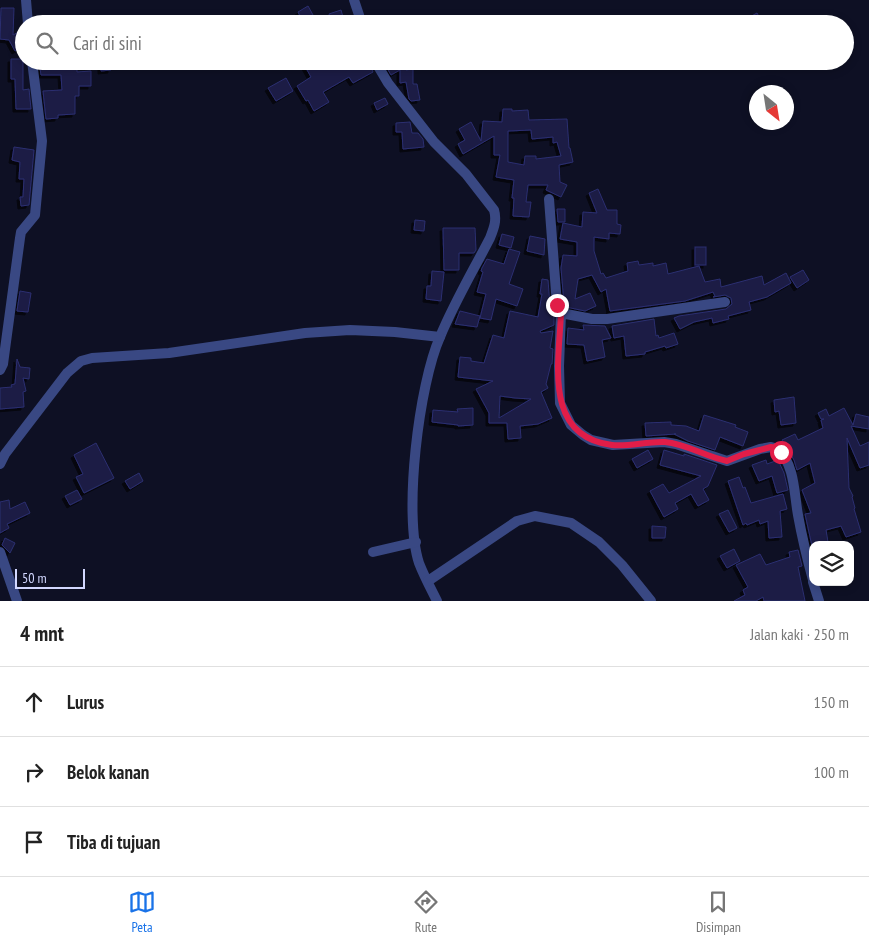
<!DOCTYPE html>
<html lang="id">
<head>
<meta charset="utf-8">
<style>
	:root { --surface:#fff; --page:#f6f6f6; --text:#222; --muted:#767676; --line:#e0e0e0; --accent:#1a73e8 }
	body { margin:0; font-family:"PT Sans Narrow",sans-serif; background:var(--page); color:var(--text) }
	.controls { position:absolute; right:15px; bottom:15px; display:grid; overflow:hidden; border-radius:10px; box-shadow:0 2px 8px #0003 }
	.controls button { width:45px; height:45px; display:grid; place-items:center; padding:0; border:0; border-bottom:1px solid var(--line); background:var(--surface); color:var(--text); font:25px sans-serif }
	.compass { position:absolute; left:749px; top:85px; width:45px; height:45px; border-radius:50%; background:var(--surface); box-shadow:0 2px 8px #0003; rotate:150deg }
	.scale { position:absolute; left:15px; bottom:12px; width:70px; box-sizing:border-box; padding-left:5px; border:2px solid #d2d7ff; border-top:0; font-size:14px; line-height:18px; white-space:nowrap; color:#d2d7ff; -webkit-text-stroke:4px #0e1024; paint-order:stroke }
	.stop { position:absolute; width:15px; height:15px; margin:-11px; border:4px solid #e11d48; border-radius:50%; background:#fff }
	.stop.end { background:#e11d48; border-color:#fff; box-shadow:0 1px 5px #0008 }
	.list { margin:0; padding:0; list-style:none }
	h2 { display:flex; justify-content:space-between; align-items:center; height:65px; margin:0; padding:0 20px; font-size:21px }
	h2 small { font-size:16px; font-weight:400; color:var(--muted) }
	.list li { display:grid; grid-template-columns:32px 1fr auto; gap:15px; align-items:center; box-sizing:border-box; height:70px; padding:0 20px; border-top:1px solid var(--line) }
	.list b { display:block; font-size:19px; white-space:nowrap }
	.list em { font-size:16px; font-style:normal; color:var(--muted) }
	.icon { flex:none; width:28px; height:28px; fill:none; stroke:currentColor; stroke-width:2; stroke-linecap:round; stroke-linejoin:round }
	.map { position:relative; flex:none; width:869px; height:601px; overflow:hidden }
	.search { position:absolute; background:var(--surface); box-shadow:0 2px 8px #0003; left:15px; right:15px; top:15px; height:55px; display:flex; align-items:center; gap:12px; box-sizing:border-box; padding:0 18px; border-radius:28px; color:var(--muted); font-size:19px }
	.sheet { height:275px; background:var(--surface) }
	nav { display:flex; justify-content:space-around; align-items:center; box-sizing:border-box; height:70px; border-top:1px solid var(--line); background:var(--surface); font-size:14px; color:var(--muted) }
	nav a { display:grid; justify-items:center; gap:2px }
	nav .on { color:var(--accent) }
	.map>svg:first-child { display:block }
	.building { fill:#1a1c45; stroke:#2c2f71; fill-rule:evenodd; filter:url(#shadow) }
	.lines { fill:none; stroke-linecap:round; stroke-linejoin:round }
	.minor { stroke:#394883; stroke-width:10 }
	.route { stroke:#e11d48; stroke-width:6 }
</style>
</head>
<body>
<div class="map">
<svg width="869" height="601" viewBox="0 0 869 601">
	<defs>
		<filter id="shadow"><feDropShadow dx="-3" dy="3" stdDeviation="0" flood-color="#0009"/></filter>
	</defs>
	<rect width="100%" height="100%" fill="#0e1024"/>
	<g class="building">
		<path d="M308 6 318 24H304L298 12Z"/>
		<path d="M1 8H14L13 35 24 29V46L15 51 9 40 0 39Z"/>
		<path d="M341 10 345 24H331L329 14Z"/>
		<path d="M757 13 763 24H751L748 18Z"/>
		<path d="M11 59H23V90L29 89 31 109H16L15 79H11Z"/>
		<path d="M39 61H77V72L91 71V86H79V96H75V114L58 115V118L46 119 43 91 62 90 61 75H41Z"/>
		<path d="M101 61H111V70L101 71Z"/>
		<path d="M302 61H339L340 63 346 61H368L373 72 353 83 349 77 323 92 329 102 314 111 308 100 306 101 297 86 311 77Z"/>
		<path d="M383 61H402L406 70 413 69V84H417L420 100 411 101 409 99 406 82 400 83V70L391 75Z"/>
		<path d="M286 78 293 91 276 101 268 88Z"/>
		<path d="M385 98 388 104 377 110 374 103Z"/>
		<path d="M503 109H512V111L528 110 529 120 567 119 569 148H570L573 162 559 165 560 182 567 185 561 197 546 190 548 185H528L526 202H531L529 217 513 216 514 198H512L514 180 496 177 500 155H494V136L463 154 458 144 465 140 459 129 471 122 481 141 483 121 502 122ZM531 130 532 139 553 137V143L557 142 561 156 536 159V156H525L524 165 508 162V131Z"/>
		<path d="M410 122 412 133H418L423 139 424 147 403 149 402 132H396V123Z"/>
		<path d="M14 147 34 150 29 205 21 206 20 197H23L24 179H19L20 162 12 160Z"/>
		<path d="M598 189 607 210H617V224L621 225 620 234 609 233V239L594 237V251L601 274 603 273 606 278 628 271 627 263 638 261 639 265 653 263V266L666 263 668 274 699 266 705 282 720 279 721 287 762 276 764 285 786 273 791 283 767 297 749 302 751 310 728 316 729 319 713 323 712 318 694 322 680 329 674 318 679 316 726 309 732 304 731 298 725 295 713 297 715 296 713 292 685 301 610 311 606 289 601 292 592 275 578 279 575 299 590 293 596 306 585 311 566 307 564 303 561 268 563 255 577 256V242L560 239 563 223 582 227 583 212 597 213 589 193Z"/>
		<path d="M557 209H565V222H558Z"/>
		<path d="M415 220 425 221 424 231 414 230Z"/>
		<path d="M443 228H475L476 250 474 253H459V270H444Z"/>
		<path d="M502 234 514 237 511 248 499 245Z"/>
		<path d="M530 236 545 239 544 255 527 251Z"/>
		<rect x="695" y="247" width="11" height="18"/>
		<path d="M509 249 520 252 509 284 523 289 517 306 496 299 491 320 480 318 486 294 477 292 483 272 481 271 482 268 487 259 504 264Z"/>
		<path d="M803 270 809 280 797 288 790 277Z"/>
		<path d="M432 271 444 272 441 301 426 299 427 286H431Z"/>
		<path d="M542 279 548 280 550 306 554 314V325L540 331 541 333 553 331 550 348 553 349 552 364H551L546 384 548 388 541 392 552 418 538 424 520 426 521 438 508 439 507 423H489V413L476 389 493 381 458 377 460 357 471 358V361L484 363 493 335 504 338 510 311 538 317 542 294H540ZM500 396 515 398 531 399 499 418Z"/>
		<path d="M20 291 31 293 28 312 17 311Z"/>
		<path d="M460 311 480 316 477 327 455 324Z"/>
		<path d="M654 319 656 336 658 335 659 338 674 333 678 344 666 348 665 346 645 352V354L626 356 624 336 614 338 612 326Z"/>
		<path d="M583 325 605 326 611 338 602 340 605 357 587 361 584 345 567 344 568 328 584 330Z"/>
		<path d="M17 359 20 367 30 368 29 379 23 378 26 391 23 392 24 407 0 409V388L12 387 11 385 15 384Z"/>
		<path d="M794 397 796 423 781 425 779 411 775 412 774 400Z"/>
		<path d="M473 408V425L458 426V425L432 422 433 410 458 412 457 409Z"/>
		<path d="M844 408 853 425 856 414 869 417V429L851 426 860 446 869 442V465L860 468 847 438 849 488 853 496 852 497 855 508 854 509 861 532 846 537 841 526 826 530 828 542 812 546 805 514 811 513 802 490 815 483 810 463 797 470 794 460 782 440 795 434 798 440 823 428 821 420 824 419H821L818 413 826 409 829 416Z"/>
		<path d="M704 415 736 425 735 427 748 432 743 446 720 437 715 450 688 441 674 434H676L646 436 645 423 671 422V425L686 426 699 431Z"/>
		<path d="M96 443 114 478 84 493 76 477 83 474 74 455Z"/>
		<path d="M648 450 653 459 637 468 632 459Z"/>
		<path d="M664 450 684 456V454L717 465 708 486 703 489 709 500 698 506 691 494 675 503 678 509 664 517 650 491 663 484 669 493 701 476 660 465Z"/>
		<path d="M766 460 767 464 778 460 784 473 788 490 777 493 772 476 759 481 752 465Z"/>
		<path d="M139 473 143 481 130 489 125 481Z"/>
		<path d="M739 477 743 488 745 487 751 503 783 494 787 509 780 511 782 537 769 538 768 521 760 524 759 520 747 525 746 523 743 525 728 481Z"/>
		<path d="M77 490 82 499 70 505 65 496Z"/>
		<path d="M9 500 10 509 25 502 30 513 7 524 9 528 0 533V502Z"/>
		<path d="M728 510 737 528 729 532 719 514Z"/>
		<path d="M652 526 666 527 665 538H652Z"/>
		<path d="M5 538 15 543 10 553 2 545Z"/>
		<path d="M734 549 740 561 727 568 720 556Z"/>
		<path d="M798 550 802 566 798 567 805 601H764L763 597 756 601H734L745 595 743 590 748 587 736 565 760 554 766 565 790 557 789 552Z"/>
	</g>
	<g class="lines">
		<g class="minor">
			<path d="M26 0 28 24"/>
			<path d="M354 0 362 24"/>
			<path d="M375 61 388 83 434 142 466 174 494 210C497 220 494 228 490 238 473 271 454 303 440 337 419 384 403 514 419 563 424 576 431 589 437 601"/>
			<path d="M549 199 557 305 561 313"/>
			<path d="M725 302 607 319H592L561 313 559 366 560 403 571 425 583 435 591 440 613 445 664 442 676 444 727 461 760 449 771 447 778 449C795 465 794 494 798 515 802 537 807 558 813 580"/>
			<path d="M0 370 3 364 20 238 21 232 35 215 42 141 32 61"/>
			<path d="M0 464 5 454 67 373 81 361 92 358 169 353 305 333 350 330 395 332 440 337"/>
			<path d="M0 552 17 601"/>
			<path d="M373 552 416 542"/>
			<path d="M428 581 517 521 535 516 571 523 599 542 622 565 651 601"/>
			<path d="M813 582 819 601"/>
		</g>
	</g>
	<g class="lines">
		<path class="route" d="M557 305 561 313C559 363 543 436 612 445 629 447 647 441 665 442 687 444 706 457 727 461L744 454 771 447 775 448 781 452"/>
	</g>
</svg>
<div class="controls">
<button><svg class="icon" aria-label="layers" viewBox="0 0 24 24"><path d="M12 4l9 5-9 5-9-5zM3 14l9 5 9-5"/></svg></button>
</div>
<svg class="compass" viewBox="-18 -18 36 36"><path d="M0-13l5 13h-10z" fill="#e53935"/><path d="M0 13l5-13h-10z" fill="#767676"/></svg>
<div class="scale">50 m</div>
<div class="stop" style="left:781px;top:452px"></div>
<div class="stop end" style="left:557px;top:305px"></div>
<div class="search"><svg class="icon" aria-label="search" viewBox="0 0 24 24"><circle cx="10" cy="10" r="6"/><path d="M15 15l6 6"/></svg>Cari di sini</div>
</div>
<section class="sheet">
<h2>4 mnt<small>Jalan kaki · 250 m</small></h2>
<ul class="list">
<li><svg class="icon" aria-label="ahead" viewBox="0 0 24 24"><path d="M12 20V5M6 11l6-6 6 6"/></svg><div><b>Lurus</b></div><em>150 m</em></li>
<li><svg class="icon" aria-label="right" viewBox="0 0 24 24"><path d="M7 20v-9h11M14 6l5 5-5 5"/></svg><div><b>Belok kanan</b></div><em>100 m</em></li>
<li><svg class="icon" aria-label="arrive" viewBox="0 0 24 24"><path d="M6 21V4h12l-3 4 3 4H6"/></svg><div><b>Tiba di tujuan</b></div></li>
</ul>
</section>
<nav>
<a class="on"><svg class="icon" aria-label="map" viewBox="0 0 24 24"><path d="M3 6l6-2 6 2 6-2v14l-6 2-6-2-6 2zM9 4v14M15 6v14"/></svg>Peta</a>
<a><svg class="icon" aria-label="directions" viewBox="0 0 24 24"><path d="M12 3l9 9-9 9-9-9zM9 14v-3h6M13 9l2 2-2 2"/></svg>Rute</a>
<a><svg class="icon" aria-label="saved" viewBox="0 0 24 24"><path d="M7 4h10v16l-5-4-5 4z"/></svg>Disimpan</a>
</nav>
</body>
</html>
